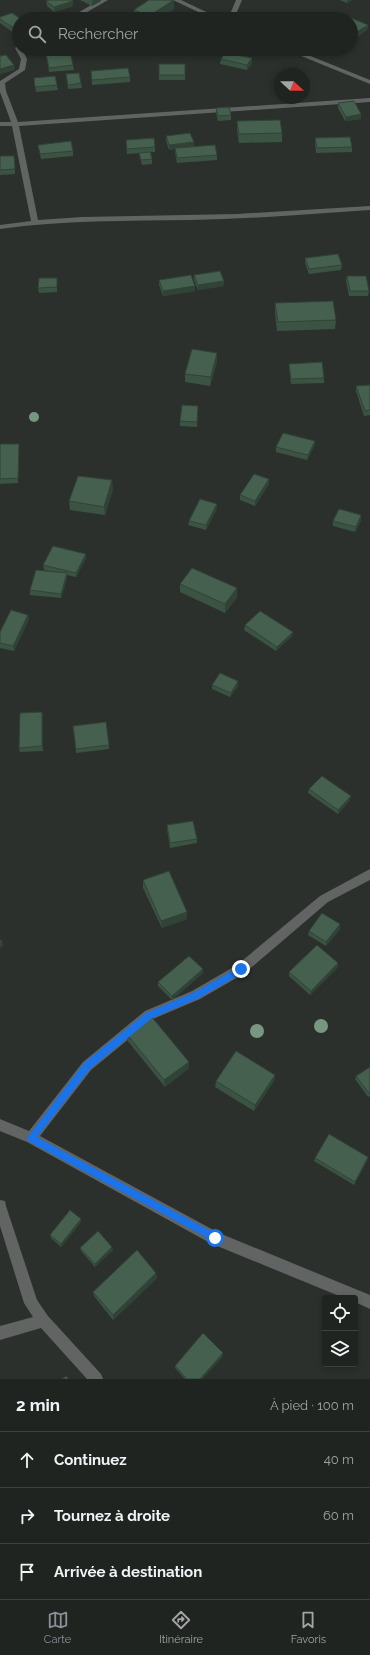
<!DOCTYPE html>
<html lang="fr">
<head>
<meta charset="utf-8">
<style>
	:root { --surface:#202421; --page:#2d302e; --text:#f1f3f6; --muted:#a2a4a5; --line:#3d413f; --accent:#8c9099 }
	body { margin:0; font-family:Raleway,sans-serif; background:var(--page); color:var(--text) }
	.controls { position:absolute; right:12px; bottom:12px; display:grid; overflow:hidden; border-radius:4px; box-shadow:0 2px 6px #0003 }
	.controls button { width:36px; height:36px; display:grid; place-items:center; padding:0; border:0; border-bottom:1px solid var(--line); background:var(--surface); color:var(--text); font:20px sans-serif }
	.compass { position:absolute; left:274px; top:68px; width:36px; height:36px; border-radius:50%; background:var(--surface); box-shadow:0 2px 6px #0003; rotate:112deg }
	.stop { position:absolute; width:12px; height:12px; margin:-9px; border:3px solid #1a73e8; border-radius:50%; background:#fff }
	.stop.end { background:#1a73e8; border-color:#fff; box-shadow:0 1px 4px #0008 }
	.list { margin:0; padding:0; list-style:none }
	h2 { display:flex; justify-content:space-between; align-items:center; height:52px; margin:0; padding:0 16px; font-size:17px }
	h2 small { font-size:13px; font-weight:400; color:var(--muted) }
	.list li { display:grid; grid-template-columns:26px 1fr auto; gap:12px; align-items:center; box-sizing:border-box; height:56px; padding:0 16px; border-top:1px solid var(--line) }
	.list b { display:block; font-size:15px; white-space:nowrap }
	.list em { font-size:13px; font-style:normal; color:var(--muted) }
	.icon { flex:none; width:22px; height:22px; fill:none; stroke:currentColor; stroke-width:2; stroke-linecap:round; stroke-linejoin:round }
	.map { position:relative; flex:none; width:370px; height:1379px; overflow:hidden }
	.search { position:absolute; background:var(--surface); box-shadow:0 2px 6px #0003; left:12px; right:12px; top:12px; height:44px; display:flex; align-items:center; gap:10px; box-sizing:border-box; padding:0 14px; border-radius:22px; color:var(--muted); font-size:15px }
	.sheet { height:220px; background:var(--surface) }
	nav { display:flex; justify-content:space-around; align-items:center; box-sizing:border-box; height:56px; border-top:1px solid var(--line); background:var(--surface); font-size:11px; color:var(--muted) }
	nav a { display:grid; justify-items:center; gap:2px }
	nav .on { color:var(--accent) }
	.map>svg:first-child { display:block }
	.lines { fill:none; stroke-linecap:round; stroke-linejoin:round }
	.minor { fill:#616462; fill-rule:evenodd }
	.tree { fill:#789781 }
	.wall { fill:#3b5343 }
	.shaded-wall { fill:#304337 }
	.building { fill:#45604e; stroke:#304337 }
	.route { fill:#1a73e8 }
</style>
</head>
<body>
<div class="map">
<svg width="370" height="1379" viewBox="0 0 370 1379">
	<rect width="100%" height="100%" fill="#2b302c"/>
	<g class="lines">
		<g class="minor">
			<path d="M100 0H108L75 19H67Z"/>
			<path d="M173 0H181L221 19H213Z"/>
			<path d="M236 0H242L234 19H228Z"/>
			<path d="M19 45V49H22L27 59 25 70 5 83 6 91 18 122 370 98V102L19 126 38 220 82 217 237 214 370 206V210C310 214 251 219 191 220 127 221 63 220 0 229V225L31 221 12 126H0V122H11L0 92V81L19 69 21 59 15 48Z"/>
			<path d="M284 49H293L370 80V84Z"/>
			<path d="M370 869V880L328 902 245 973 200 999 153 1019 91 1070 40 1136 219 1233 370 1295V1309L355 1302V1298H344L210 1243 27 1142 0 1131V1119L29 1131 83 1062 145 1011 192 991 237 965 320 896Z"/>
			<path d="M0 1200 5 1201 6 1206 37 1300 48 1316 101 1374 103 1379H87L41 1328 0 1340V1326L33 1317 24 1303 0 1226Z"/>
		</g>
	</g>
	<g class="tree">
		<circle cx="34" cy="417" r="5"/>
		<circle cx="321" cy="1026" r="7"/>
		<circle cx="257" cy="1031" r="7"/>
	</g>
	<g class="wall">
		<path d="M80 0H101V1L92 6Z"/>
		<path d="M340 0H352L347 3Z"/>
		<path d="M46 1H73V6L54 12 47 6Z"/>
		<path d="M174 9 158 19H134V10Z"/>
		<path d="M0 17 19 19V33L15 34 0 23Z"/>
		<path d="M351 19 368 25 367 30 357 37 351 34Z"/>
		<path d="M29 49H49V53L33 56Z"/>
		<path d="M137 49H155V53L139 55Z"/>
		<path d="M46 54 73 65 74 70 49 72Z"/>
		<path d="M221 59 252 63 247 70 220 64Z"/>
		<rect x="159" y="64" width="26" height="16"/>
		<path d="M91 71 130 77V82L92 85Z"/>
		<path d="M66 74 81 83 82 88 68 89Z"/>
		<path d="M34 78 57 85 58 90 36 92Z"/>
		<path d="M338 103 361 114V119L345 121 338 108Z"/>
		<path d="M216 108 231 115V120L218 121 216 113Z"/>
		<path d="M237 121 282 133V142L239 143 237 130Z"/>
		<path d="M166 136 194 146 185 148 217 155V160L177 163 175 153V149L169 150 166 141Z"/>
		<path d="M315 138 352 147V152L316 153 315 143Z"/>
		<path d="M126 140 155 147V152H151L152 159V164L142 165 140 158V153L127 154Z"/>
		<path d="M38 145 73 151V156L41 159Z"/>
		<path d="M0 156 15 161V174L0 175Z"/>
		<path d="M305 258 342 265 341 270 309 274 305 263Z"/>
		<path d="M194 275 224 281V286L198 290 194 280Z"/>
		<path d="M347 276 369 291 368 296H349L346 281Z"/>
		<path d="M57 278V292L39 293 38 288Z"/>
		<path d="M159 280 195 291 163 296 159 285Z"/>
		<path d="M275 303 336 320 335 329 277 331 275 312Z"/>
		<path d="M217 353V362L210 386 185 382V374Z"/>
		<path d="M289 364 324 378V383L291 384 289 369Z"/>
		<path d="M370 385V415L364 416 356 391V386Z"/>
		<path d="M198 406 197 427 180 426V421Z"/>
		<path d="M315 441 314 446 307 460 276 452V447Z"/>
		<path d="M0 444H19V449L18 483 0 484Z"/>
		<path d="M269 484 255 506 240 500V495Z"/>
		<path d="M113 489 105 515 70 510 69 501Z"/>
		<path d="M217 508 206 530 188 525 189 521Z"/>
		<path d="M361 515V520L355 532 333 526V521Z"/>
		<path d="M86 554V558L76 577 67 575V578L61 598 30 595V590L53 572 44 570 43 565Z"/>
		<path d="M180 584 237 597 225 613 180 592Z"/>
		<path d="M29 619 14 651 0 648V632Z"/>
		<path d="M245 625 292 636 276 651 244 630Z"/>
		<path d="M238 681V686L230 697 212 689V685Z"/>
		<path d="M43 716V751L20 752 19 748Z"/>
		<path d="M73 726 109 745V749L76 753Z"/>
		<path d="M309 789 350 800 338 814 308 793Z"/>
		<path d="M167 825 197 839V843L170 848 167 829Z"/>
		<path d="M143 880 187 919 162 928 143 888Z"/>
		<path d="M340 924V929L326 946 308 935 309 931Z"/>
		<path d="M338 967 310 995 289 976V972Z"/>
		<path d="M203 969V973L172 1000 158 986V982Z"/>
		<path d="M126 1033 189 1068 165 1087 127 1040Z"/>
		<path d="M370 1067V1096L368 1097 355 1079 356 1076Z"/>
		<path d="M275 1075 274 1081 254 1111 215 1087 216 1081Z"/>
		<path d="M368 1157 367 1161 354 1185 314 1161 315 1158Z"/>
		<path d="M81 1222 61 1247 51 1238 50 1235Z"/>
		<path d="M80 1248 113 1250 95 1267 81 1251Z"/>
		<path d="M156 1273 157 1278 113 1320 94 1296 93 1292Z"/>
		<path d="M223 1356 202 1379H185L175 1368V1366Z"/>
	</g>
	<g class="shaded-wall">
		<path d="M94 0H101V1L92 6V1Z"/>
		<path d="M174 0V9L158 19H149V16Z"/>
		<path d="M347 0H352L347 3Z"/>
		<path d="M73 1V6L54 12V7Z"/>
		<path d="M368 25 367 30 357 37V32Z"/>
		<path d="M19 28V33L15 34V29Z"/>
		<path d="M46 49H49V53L33 56V52Z"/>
		<path d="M146 49H155V53L139 55V50Z"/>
		<path d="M252 58V63L247 70V65Z"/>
		<path d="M14 65 15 70 0 74V69Z"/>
		<path d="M361 114V119L345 121 346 117Z"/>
		<path d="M194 142V146L169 150V145Z"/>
		<path d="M224 281V286L198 290V285Z"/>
		<path d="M195 286V291L163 296V291Z"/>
		<path d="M217 353V362L210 386 211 377Z"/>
		<path d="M315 441 314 446 307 460 308 455Z"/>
		<path d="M269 479V484L255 506V501Z"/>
		<path d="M112 480 113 489 105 515 104 507Z"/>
		<path d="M217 504V508L206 530V525Z"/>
		<path d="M361 515V520L355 532 356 527Z"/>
		<path d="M86 554V558L76 577V573Z"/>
		<path d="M67 573V578L61 598V594Z"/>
		<path d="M237 588V597L225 613V604Z"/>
		<path d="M28 615 29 619 14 651 13 646Z"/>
		<path d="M293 632 292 636 276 651 277 647Z"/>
		<path d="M238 681V686L230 697 231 693Z"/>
		<path d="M42 712 43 716V751L42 746Z"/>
		<path d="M351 796 350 800 338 814V810Z"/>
		<path d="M187 912V919L162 928 161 921Z"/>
		<path d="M340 924V929L326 946V942Z"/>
		<path d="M2 941 3 945 0 949V944Z"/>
		<path d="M338 963V967L310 995 311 991Z"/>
		<path d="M203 969V973L172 1000V996Z"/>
		<path d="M189 1062V1068L165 1087 164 1080Z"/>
		<path d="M275 1075 274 1081 254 1111 255 1105Z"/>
		<path d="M368 1157 367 1161 354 1185 355 1182Z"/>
		<path d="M81 1219V1222L61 1247V1244Z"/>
		<path d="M112 1247 113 1250 95 1267V1264Z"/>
		<path d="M156 1273 157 1278 113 1320V1315Z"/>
		<path d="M223 1353V1356L202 1379H200Z"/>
	</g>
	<g class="building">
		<path d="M50 0H72L73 1 54 7 46 1Z"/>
		<path d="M149 0H174L149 16 134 10Z"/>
		<path d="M12 13 21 19H19V28L15 29 0 19V17Z"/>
		<path d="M342 14 368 25 357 32 351 29V19H333Z"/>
		<path d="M197 16 205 19H193Z"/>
		<path d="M31 49H46L33 52Z"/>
		<path d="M70 52 73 65 49 68 46 54Z"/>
		<path d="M225 53 252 58 247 65 221 59Z"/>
		<path d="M6 55 14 65 0 69V56Z"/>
		<rect x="159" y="64" width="26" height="11"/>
		<path d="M128 68 130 77 92 80 91 71Z"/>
		<path d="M79 73 81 83 68 85 66 74Z"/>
		<path d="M55 76 57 85 35 87 34 78Z"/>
		<path d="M354 101 361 114 346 117 338 103Z"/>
		<path d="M229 107 231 115 218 116 216 108Z"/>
		<path d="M280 120 282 133 239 134 237 121Z"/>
		<path d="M190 133 194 142 169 145 166 136Z"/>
		<path d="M350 137 352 147 317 148 315 138Z"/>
		<path d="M154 138 155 147 127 149 126 140Z"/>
		<path d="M71 141 73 151 40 154 38 145Z"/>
		<path d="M215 145 217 155 177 158 175 148Z"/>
		<path d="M150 152 152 159 141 160 139 153Z"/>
		<path d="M0 156H14L15 169 0 170Z"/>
		<path d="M338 254 342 265 309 269 305 258Z"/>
		<path d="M220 271 224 281 198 285 194 275Z"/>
		<path d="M191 275 195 286 163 291 159 280Z"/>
		<path d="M347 276H366L369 291H350Z"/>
		<path d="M39 278H57V287L38 288Z"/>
		<path d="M333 301 336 320 278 322 275 303Z"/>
		<path d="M192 349 217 353 211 377 185 374Z"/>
		<path d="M322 362 324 378 291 379 289 364Z"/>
		<path d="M370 385V410L365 411 356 386Z"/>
		<path d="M182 405 198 406 197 422 180 421Z"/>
		<path d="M283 433 315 441 308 455 276 447Z"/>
		<path d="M0 444H19L18 478 0 479Z"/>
		<path d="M254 474 269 479 255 501 240 495Z"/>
		<path d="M78 476 112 480 104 507 69 501Z"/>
		<path d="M200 499 217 504 206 525 189 521Z"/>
		<path d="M339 509 361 515 356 527 333 521Z"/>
		<path d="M53 546 86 554 76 573 43 565Z"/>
		<path d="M192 568 237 588 225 604 180 584Z"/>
		<path d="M36 570 67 573 61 594 30 590Z"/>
		<path d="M11 610 28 615 13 646 0 643V632Z"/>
		<path d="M260 611 293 632 277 647 245 625Z"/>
		<path d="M220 673 238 681 231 693 212 685Z"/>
		<path d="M42 712V746L19 748 20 713Z"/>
		<path d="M106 722 109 745 76 749 73 726Z"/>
		<path d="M322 776 351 796 338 810 309 789Z"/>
		<path d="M193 821 197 839 170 843 167 825Z"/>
		<path d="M169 871 187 912 161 921 143 880Z"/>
		<path d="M322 913 340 924 326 942 309 931Z"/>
		<path d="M0 940 2 941 0 944Z"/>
		<path d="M317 945 338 963 311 991 289 972Z"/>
		<path d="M189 956 203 969 172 996 158 982Z"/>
		<path d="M151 1016 189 1062 164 1080 126 1033Z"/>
		<path d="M236 1051 275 1075 255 1105 216 1081Z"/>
		<path d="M370 1067V1093H369L356 1076Z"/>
		<path d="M329 1134 368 1157 355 1182 315 1158Z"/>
		<path d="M70 1210 81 1219 61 1244 50 1235Z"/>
		<path d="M98 1231 112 1247 95 1264 80 1248Z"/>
		<path d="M137 1250 156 1273 113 1315 93 1292Z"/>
		<path d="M203 1333 223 1353 200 1379H187L175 1366Z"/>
		<path d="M66 1376 69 1379H62Z"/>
	</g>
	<path class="route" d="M241 966 245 969 244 972 199 998 152 1018 90 1069 37 1137 218 1235 219 1238 218 1241 215 1242 28 1141 27 1138 84 1063 146 1013 193 993Z"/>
</svg>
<div class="controls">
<button><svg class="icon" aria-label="locate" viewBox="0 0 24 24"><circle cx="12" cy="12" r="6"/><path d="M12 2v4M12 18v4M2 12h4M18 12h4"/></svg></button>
<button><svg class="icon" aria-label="layers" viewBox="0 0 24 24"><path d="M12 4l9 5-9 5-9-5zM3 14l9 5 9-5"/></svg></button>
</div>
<svg class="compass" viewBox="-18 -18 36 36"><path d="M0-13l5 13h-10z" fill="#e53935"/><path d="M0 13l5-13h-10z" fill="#a2a4a5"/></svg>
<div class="stop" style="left:215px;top:1238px"></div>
<div class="stop end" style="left:241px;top:969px"></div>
<div class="search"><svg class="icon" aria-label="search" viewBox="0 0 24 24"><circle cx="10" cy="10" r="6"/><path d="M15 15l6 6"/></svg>Rechercher</div>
</div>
<section class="sheet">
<h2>2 min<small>À pied · 100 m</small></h2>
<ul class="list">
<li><svg class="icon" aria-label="ahead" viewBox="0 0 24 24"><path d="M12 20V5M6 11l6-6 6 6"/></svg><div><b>Continuez</b></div><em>40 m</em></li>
<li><svg class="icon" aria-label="right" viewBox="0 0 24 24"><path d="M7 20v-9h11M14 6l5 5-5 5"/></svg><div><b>Tournez à droite</b></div><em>60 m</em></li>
<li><svg class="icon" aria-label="arrive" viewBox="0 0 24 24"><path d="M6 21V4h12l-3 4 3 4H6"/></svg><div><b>Arrivée à destination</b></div></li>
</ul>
</section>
<nav>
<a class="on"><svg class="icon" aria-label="map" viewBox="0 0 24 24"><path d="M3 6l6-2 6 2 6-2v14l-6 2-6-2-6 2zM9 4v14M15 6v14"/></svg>Carte</a>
<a><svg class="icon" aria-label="directions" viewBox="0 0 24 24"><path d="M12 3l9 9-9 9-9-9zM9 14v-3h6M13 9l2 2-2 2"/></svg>Itinéraire</a>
<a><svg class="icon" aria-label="saved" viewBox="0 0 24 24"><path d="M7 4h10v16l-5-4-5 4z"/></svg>Favoris</a>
</nav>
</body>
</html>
